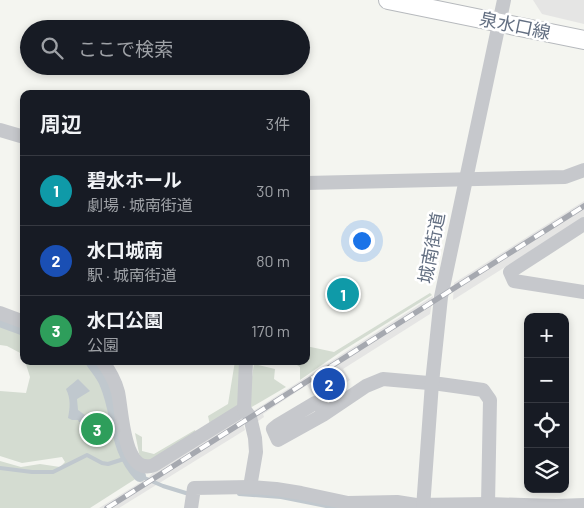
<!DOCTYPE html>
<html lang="ja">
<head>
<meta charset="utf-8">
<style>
	:root { --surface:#171b24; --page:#242831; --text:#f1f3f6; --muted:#9ea1a6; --line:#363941; --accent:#ea580c }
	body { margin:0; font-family:Barlow,"Noto Sans JP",sans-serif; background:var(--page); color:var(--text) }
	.controls { position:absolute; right:15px; bottom:15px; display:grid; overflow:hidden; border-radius:10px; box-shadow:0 2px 8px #0003 }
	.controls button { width:45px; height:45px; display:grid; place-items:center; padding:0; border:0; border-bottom:1px solid var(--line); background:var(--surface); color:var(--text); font:25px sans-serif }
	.you { position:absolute; left:361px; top:240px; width:18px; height:18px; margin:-12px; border:4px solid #fff; border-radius:50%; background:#1a73e8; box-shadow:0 0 0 8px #1a73e833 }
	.badge { display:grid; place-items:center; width:32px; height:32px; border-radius:50%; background:var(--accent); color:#fff; font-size:16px; font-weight:700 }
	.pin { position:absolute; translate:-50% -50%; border:2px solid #fff; box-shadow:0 1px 5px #0006 }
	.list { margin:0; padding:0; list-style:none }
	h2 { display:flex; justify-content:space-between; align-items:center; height:65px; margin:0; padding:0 20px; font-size:21px }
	h2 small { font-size:16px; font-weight:400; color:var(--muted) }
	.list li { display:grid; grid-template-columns:32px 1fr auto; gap:15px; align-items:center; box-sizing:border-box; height:70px; padding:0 20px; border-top:1px solid var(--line) }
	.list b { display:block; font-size:19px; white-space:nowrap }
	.list p { margin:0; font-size:16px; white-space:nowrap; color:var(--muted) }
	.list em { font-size:16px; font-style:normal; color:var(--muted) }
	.icon { flex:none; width:28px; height:28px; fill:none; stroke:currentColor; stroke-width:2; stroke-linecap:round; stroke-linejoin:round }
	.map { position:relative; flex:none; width:584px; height:508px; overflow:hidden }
	.search { position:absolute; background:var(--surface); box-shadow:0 2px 8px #0003; left:20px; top:20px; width:290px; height:55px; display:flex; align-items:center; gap:12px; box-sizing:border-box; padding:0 18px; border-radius:28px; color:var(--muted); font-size:19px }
	.panel { position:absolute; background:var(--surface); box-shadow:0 2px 8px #0003; left:20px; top:90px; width:290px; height:275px; border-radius:10px }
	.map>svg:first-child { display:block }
	.built { fill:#e5e5e4 }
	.green { fill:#d4dcd1 }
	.water { fill:#c0c8ce }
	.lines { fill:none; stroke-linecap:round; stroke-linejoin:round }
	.stream { stroke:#c0c8ce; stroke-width:4 }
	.canal { stroke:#c0c8ce; stroke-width:12 }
	.major-casing { stroke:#b6b9bd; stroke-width:20 }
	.minor { stroke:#c6c8cc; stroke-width:14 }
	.major { stroke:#fff; stroke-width:18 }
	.rail-casing { stroke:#a6a9b0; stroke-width:5.5 }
	.rail { stroke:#fff; stroke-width:4; stroke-dasharray:11; stroke-linecap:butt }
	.labels { text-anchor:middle; stroke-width:5; stroke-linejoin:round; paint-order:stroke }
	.street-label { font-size:18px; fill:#636f82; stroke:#fff }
</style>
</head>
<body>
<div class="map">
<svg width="584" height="508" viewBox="0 0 584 508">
	<rect width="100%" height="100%" fill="#f4f5f0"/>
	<g class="built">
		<path d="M533 0H584V24L542 14Z"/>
		<path d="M584 201V217L453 300 454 283Z"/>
		<path d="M433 296 430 314 343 369 350 380 317 401 307 385 263 414 264 417 254 424 250 413Z"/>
		<path d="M241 418 245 430 119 508H99L149 477 155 470Z"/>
	</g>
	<g class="green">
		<path d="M430 293 432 295 342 351 300 380V367L291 361H306V346L334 352Z"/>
		<path d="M0 319 24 327V355L7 346 0 345Z"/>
		<path d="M25 361H95L109 385 131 464 140 476 90 508H0V461L21 467 40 464 60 467 65 462 62 457 22 463 0 456V391L26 393 30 377Z"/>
		<path d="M235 361H241L238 409 210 425 208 416 228 404Z"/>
		<path d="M254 364 275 369 274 379 286 387 250 408 249 396Z"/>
		<path d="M195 430 197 435 151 462 140 458 135 433 142 437V451L154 454Z"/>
	</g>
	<g class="water">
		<path d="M78 379 90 391 77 399 78 410 85 415 82 422H79L78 420H72L68 418C70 408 71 399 66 389Z"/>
		<path d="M93 411 100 416 97 420 100 427 97 430 98 435 105 437 103 444 90 440 87 432 90 429 87 427 88 421Z"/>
	</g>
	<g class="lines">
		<g class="stream">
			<path d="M0 468 32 472H53L87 455 102 463 108 464 127 458"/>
			<path d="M140 476 163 486 189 494"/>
			<path d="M239 494 281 497 336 508"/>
		</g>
		<g class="canal">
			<path d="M0 321 24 330"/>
			<path d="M91 361C96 369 103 376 106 385 119 416 114 449 140 476"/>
		</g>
		<g class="major-casing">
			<path id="major" d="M388 0 584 40"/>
		</g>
		<g class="minor">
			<path d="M0 130 24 137"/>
			<path d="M306 183 565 177 584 170"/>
			<path d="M584 224 510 272 514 281 584 292"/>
			<path d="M0 313 24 322"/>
			<path d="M102 361C109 370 115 381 118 392 122 409 123 477 154 465L244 409"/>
			<path d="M246 361 244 409 250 417 255 438 256 452 250 487"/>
			<path d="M328 411 315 403 278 425 273 429 278 440 323 415 366 386 383 379 440 384 483 390 490 400 488 504"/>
			<path d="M191 508 194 488 250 487 276 489 301 493 348 503 397 502 416 505 488 504 556 506 584 505"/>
			<path d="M423 508 432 383 441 297 504 0"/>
		</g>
		<use href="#major" class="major"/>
		<g class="rail-casing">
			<path id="rail" d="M107 508 584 206"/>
		</g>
		<use href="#rail" class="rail"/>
	</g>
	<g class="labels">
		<g class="street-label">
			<text transform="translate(515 26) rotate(12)" y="6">泉水口線</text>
			<text transform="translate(432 248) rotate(-79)" y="6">城南街道</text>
		</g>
	</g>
</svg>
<div class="controls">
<button>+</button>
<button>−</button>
<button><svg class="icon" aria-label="locate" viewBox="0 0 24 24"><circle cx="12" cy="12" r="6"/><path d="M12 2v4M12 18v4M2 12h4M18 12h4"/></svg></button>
<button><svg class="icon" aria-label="layers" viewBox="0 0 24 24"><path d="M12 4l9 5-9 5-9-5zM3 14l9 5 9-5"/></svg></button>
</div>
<div class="you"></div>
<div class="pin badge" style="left:343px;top:294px;background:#0f9aa8">1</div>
<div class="pin badge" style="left:329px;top:384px;background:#1a4fb4">2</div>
<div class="pin badge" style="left:97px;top:429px;background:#2e9e5b">3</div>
<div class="search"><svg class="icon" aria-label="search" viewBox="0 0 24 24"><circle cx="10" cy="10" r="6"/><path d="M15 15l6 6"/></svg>ここで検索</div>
<section class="panel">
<h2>周辺<small>3件</small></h2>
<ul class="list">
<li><span class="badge" style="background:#0f9aa8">1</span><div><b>碧水ホール</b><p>劇場 · 城南街道</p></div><em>30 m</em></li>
<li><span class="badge" style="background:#1a4fb4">2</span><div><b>水口城南</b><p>駅 · 城南街道</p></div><em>80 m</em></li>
<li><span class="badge" style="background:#2e9e5b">3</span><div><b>水口公園</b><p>公園</p></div><em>170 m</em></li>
</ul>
</section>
</div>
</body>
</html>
